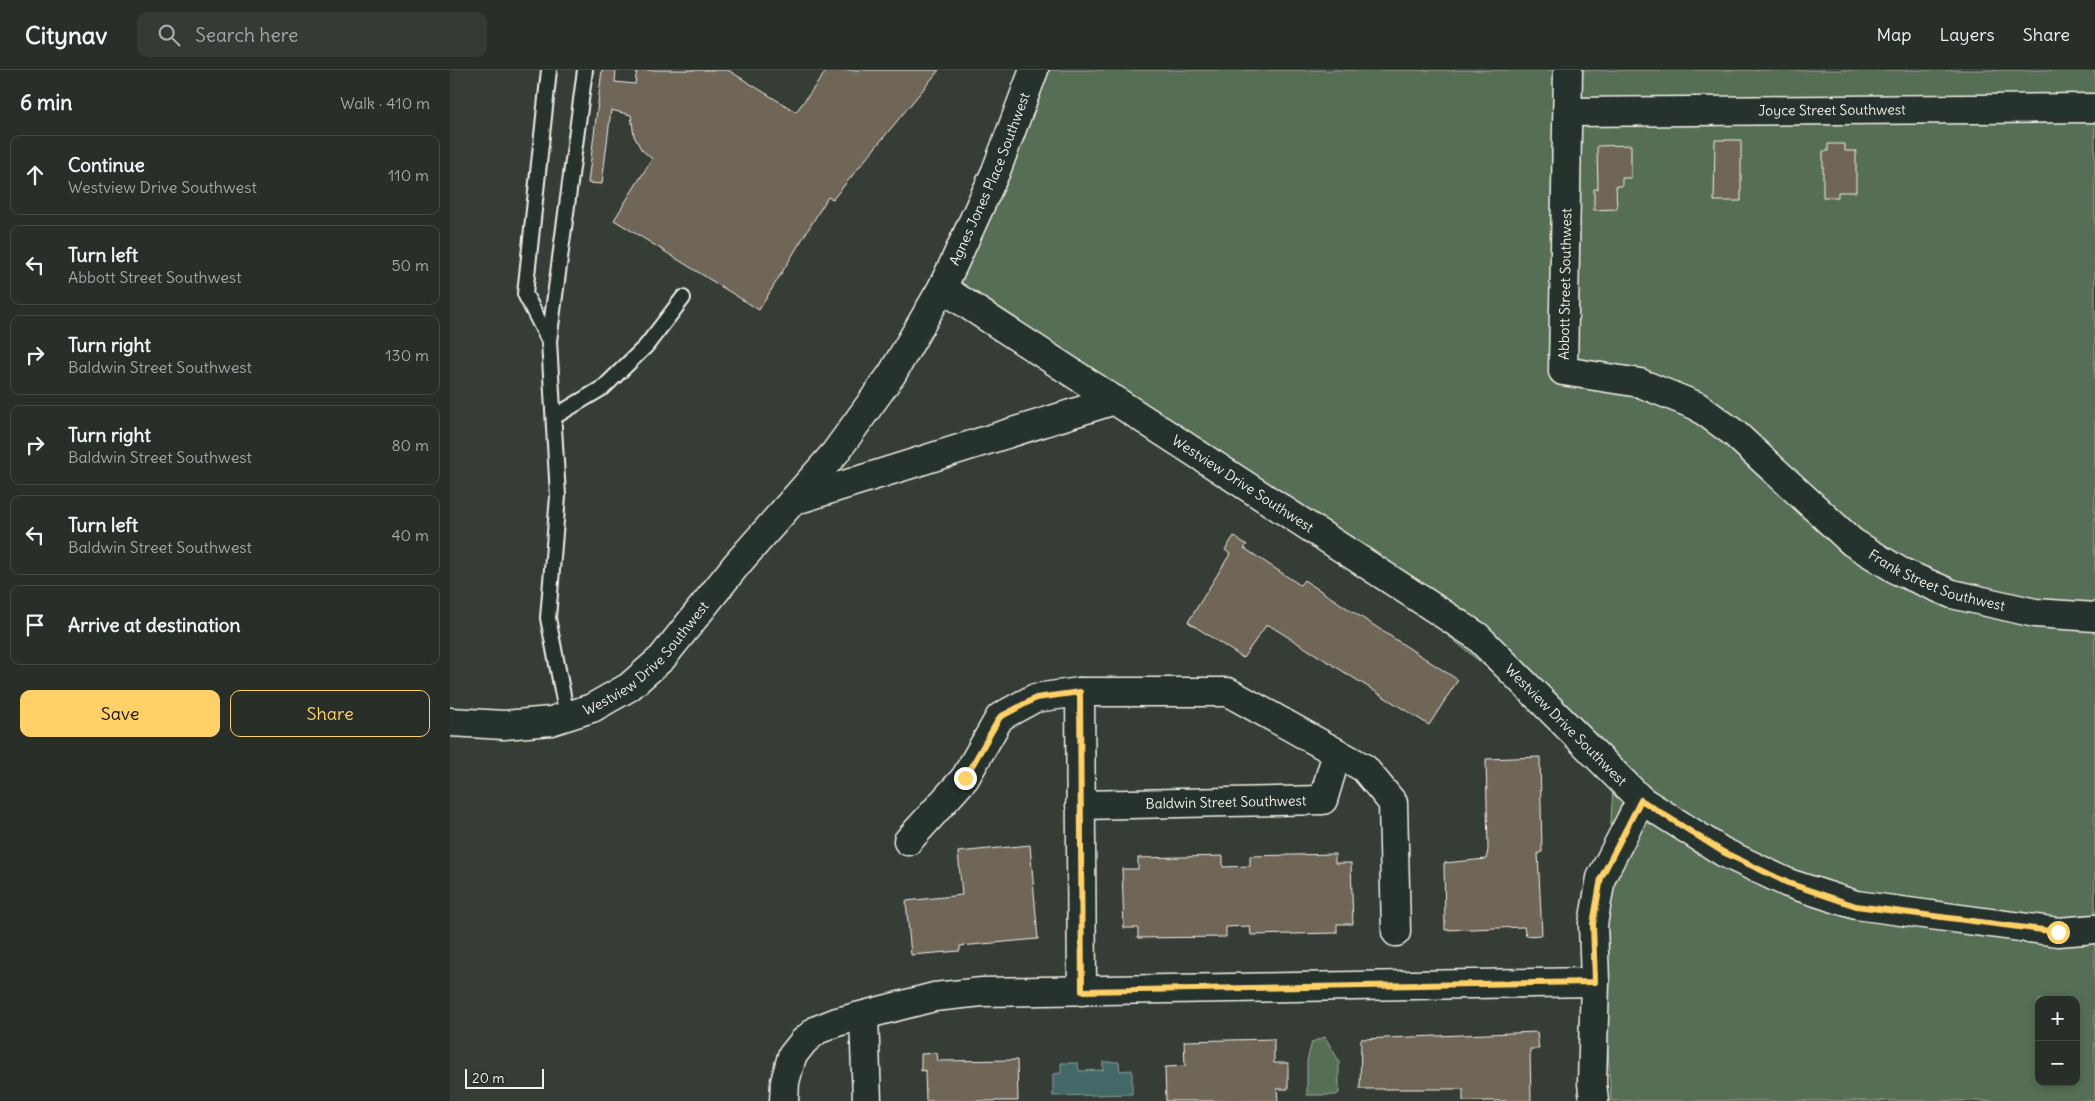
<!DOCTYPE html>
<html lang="en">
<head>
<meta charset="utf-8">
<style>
	:root { --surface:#282e28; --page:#343a34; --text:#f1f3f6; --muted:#a5a8a8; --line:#444a45; --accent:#ffd166 }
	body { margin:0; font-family:Delius,sans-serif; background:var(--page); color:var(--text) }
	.controls { position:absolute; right:15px; bottom:15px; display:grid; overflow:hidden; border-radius:10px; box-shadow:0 2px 8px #0003 }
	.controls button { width:45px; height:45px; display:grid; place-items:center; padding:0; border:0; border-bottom:1px solid var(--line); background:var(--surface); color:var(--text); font:25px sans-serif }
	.scale { position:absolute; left:15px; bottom:12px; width:79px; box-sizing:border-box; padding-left:5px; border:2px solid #f4f1e8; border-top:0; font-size:14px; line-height:18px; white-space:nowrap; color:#f4f1e8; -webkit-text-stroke:4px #26332d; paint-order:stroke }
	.stop { position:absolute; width:15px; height:15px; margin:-11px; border:4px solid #ffd166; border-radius:50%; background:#fff }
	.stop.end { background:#ffd166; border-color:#fff; box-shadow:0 1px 5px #0008 }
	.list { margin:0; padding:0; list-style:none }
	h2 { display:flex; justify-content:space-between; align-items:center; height:65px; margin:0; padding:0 20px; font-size:21px }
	h2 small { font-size:16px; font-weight:400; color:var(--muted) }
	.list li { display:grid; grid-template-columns:32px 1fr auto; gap:15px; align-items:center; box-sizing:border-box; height:80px; margin:0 10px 10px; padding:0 10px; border:1px solid var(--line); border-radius:10px }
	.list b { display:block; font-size:19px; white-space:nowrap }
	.list p { margin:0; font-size:16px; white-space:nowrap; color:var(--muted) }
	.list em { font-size:16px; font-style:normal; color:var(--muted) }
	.actions { display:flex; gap:10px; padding:15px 20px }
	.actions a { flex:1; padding:11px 0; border:1px solid var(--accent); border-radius:10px; text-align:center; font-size:18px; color:var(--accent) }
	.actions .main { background:var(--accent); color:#111 }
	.icon { flex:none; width:28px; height:28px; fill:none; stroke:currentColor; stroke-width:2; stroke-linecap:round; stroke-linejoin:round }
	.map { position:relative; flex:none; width:1645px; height:1031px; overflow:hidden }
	header { display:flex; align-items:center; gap:30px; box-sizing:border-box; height:70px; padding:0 25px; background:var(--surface); border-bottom:1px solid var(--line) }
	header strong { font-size:24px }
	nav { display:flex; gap:28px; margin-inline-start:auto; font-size:18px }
	.search { width:350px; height:45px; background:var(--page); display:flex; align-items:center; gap:12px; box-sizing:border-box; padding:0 18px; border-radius:10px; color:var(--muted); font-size:19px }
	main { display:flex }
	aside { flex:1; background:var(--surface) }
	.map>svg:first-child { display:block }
	.green { fill:#546e54; stroke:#a4b09e; fill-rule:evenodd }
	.water { fill:#436868; stroke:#8a9f9b }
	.building { fill:#706659; stroke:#f4f1e8 }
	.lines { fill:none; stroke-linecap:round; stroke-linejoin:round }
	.lane-casing { stroke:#f4f1e8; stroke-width:18 }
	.street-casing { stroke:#f4f1e8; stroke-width:31 }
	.secondary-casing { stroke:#f4f1e8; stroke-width:31 }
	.lane { stroke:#26332d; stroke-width:14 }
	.street { stroke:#26332d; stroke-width:28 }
	.secondary { stroke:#26332d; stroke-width:28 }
	.route { stroke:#ffd166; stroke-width:6 }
	.labels { text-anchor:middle; stroke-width:4; stroke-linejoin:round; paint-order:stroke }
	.street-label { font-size:14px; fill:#f4f1e8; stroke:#26332d }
</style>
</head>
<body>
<header>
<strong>Citynav</strong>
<div class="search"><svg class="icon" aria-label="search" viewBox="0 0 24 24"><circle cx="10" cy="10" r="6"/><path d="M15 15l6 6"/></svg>Search here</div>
<nav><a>Map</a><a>Layers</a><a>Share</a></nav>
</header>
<main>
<aside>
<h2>6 min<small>Walk · 410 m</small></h2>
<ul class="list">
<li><svg class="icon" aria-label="ahead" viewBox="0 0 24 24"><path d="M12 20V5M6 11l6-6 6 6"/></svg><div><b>Continue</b><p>Westview Drive Southwest</p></div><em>110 m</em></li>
<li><svg class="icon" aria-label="left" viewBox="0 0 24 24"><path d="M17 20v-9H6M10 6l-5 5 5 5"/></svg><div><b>Turn left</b><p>Abbott Street Southwest</p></div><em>50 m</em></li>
<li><svg class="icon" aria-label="right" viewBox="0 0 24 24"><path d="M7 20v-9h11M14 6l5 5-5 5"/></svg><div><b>Turn right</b><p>Baldwin Street Southwest</p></div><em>130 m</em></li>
<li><svg class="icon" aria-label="right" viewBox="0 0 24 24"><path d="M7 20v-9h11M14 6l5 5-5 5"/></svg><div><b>Turn right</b><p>Baldwin Street Southwest</p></div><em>80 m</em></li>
<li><svg class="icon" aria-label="left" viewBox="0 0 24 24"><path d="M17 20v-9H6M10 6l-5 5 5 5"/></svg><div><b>Turn left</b><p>Baldwin Street Southwest</p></div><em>40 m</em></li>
<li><svg class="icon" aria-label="arrive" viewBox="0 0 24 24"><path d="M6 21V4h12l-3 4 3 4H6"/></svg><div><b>Arrive at destination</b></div></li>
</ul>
<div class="actions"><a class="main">Save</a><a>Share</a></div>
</aside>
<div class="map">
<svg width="1645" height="1031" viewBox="0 0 1645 1031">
	<rect width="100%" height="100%" fill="#353d36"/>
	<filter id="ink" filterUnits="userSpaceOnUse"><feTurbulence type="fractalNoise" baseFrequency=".02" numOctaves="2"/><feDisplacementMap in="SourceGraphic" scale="10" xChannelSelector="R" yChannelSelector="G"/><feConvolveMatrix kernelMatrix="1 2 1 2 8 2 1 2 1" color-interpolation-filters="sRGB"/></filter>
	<g filter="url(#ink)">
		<g class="green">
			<path d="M590 0H1645V1031H1161L1153 895 1163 715 1070 625 966 539 497 235ZM1589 930H1626V1012H1589Z"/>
			<path d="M875 967 889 991V1023L886 1025H857V991L862 972Z"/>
		</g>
		<path class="water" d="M653 992H669L670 1001 682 1000V1024L603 1026V1004L611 1003V993H628L629 1001 653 1000Z"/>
		<g class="building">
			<path d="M152 0H166L165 12 185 14 187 0H278L346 42 377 0H489L383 129 378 127 309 240 164 150 202 89 191 79 184 66 181 45 161 40 152 114 138 113Z"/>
			<path d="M1265 70H1291V131H1264Z"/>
			<path d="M1378 74H1395V81H1406V122H1388V127H1373V81H1378Z"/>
			<path d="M1181 75V108H1172V116H1166L1167 139 1144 140V119H1148L1147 76Z"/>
			<path d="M784 466 797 475 794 478 850 515 854 510 1008 610 979 655 817 554 793 588 738 552 780 484 775 480Z"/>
			<path d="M1090 687 1092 782 1088 783 1092 865 1076 866 1074 857 995 860 994 793 1036 789 1038 780 1036 689Z"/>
			<path d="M580 775 588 869 510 876V881L461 885 456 831 512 825 508 782Z"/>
			<path d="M885 784V793H901L903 854H887V863L801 865 800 856 776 857V867L688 868V858H674L672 799H688V788L773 786V797L800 796V786Z"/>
			<path d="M1087 962 1089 979H1080L1081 1031H1013V1019H910L911 969Z"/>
			<path d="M824 969V993H838V1019H827L828 1031H716L715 997 735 996 734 971Z"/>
			<path d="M487 983 488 991 567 990 568 1031H476L475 1000 471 1001V984Z"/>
		</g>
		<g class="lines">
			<g class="lane-casing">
				<g id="lane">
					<path d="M99 0 75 224 99 271 108 426 98 548 117 646"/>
					<path d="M99 271 135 0"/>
					<path d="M104 347 154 317 196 276 233 228"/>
				</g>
			</g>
			<g class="street-casing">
				<g id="street">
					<path id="s1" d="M1118 0 1113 301 1190 313 1247 336 1284 363 1402 472 1449 501 1502 524 1585 543 1645 547"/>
					<path id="s2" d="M1118 42 1645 38"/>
					<path id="s3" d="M630 735 873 730 887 683"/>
					<path d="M458 771 515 708 550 647 585 628 630 622"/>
					<path d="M632 921 630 622H778L914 698 943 733 946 862"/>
					<path d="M414 946 417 1031"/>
					<path d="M334 1031 335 1012 342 986 354 971 367 960 387 952 484 927 532 922 1145 912"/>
					<path d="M1144 1031 1142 1013 1145 912 1143 854 1151 808 1191 730"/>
				</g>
			</g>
			<g class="secondary-casing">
				<g id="secondary">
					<path id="s4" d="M492 218 1027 566 1191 730 1273 782 1338 813 1406 835 1608 862 1645 859"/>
					<path d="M343 431 665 330"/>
					<path id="s5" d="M0 652 54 655 101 651 142 638 179 617 212 588 287 494 385 383 442 304 492 218 504 193 546 101 584 0"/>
				</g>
			</g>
			<use href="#lane" class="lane"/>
			<use href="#street" class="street"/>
			<use href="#secondary" class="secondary"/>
		</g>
	</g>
	<g class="lines" filter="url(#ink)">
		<path class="route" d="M515 708 550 647 586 628 630 622 632 921 1145 912 1143 854 1151 808 1191 730 1273 782 1338 813 1406 836 1608 862"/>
	</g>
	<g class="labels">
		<g class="street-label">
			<text dy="5" stroke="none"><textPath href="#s2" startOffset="264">Joyce Street Southwest</textPath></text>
			<text dy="5" stroke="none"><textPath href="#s5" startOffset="815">Agnes Jones Place Southwest</textPath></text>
			<text transform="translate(1115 214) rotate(-89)" y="5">Abbott Street Southwest</text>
			<text dy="5" stroke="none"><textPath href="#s4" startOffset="359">Westview Drive Southwest</textPath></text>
			<text dy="5" stroke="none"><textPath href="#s1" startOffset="741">Frank Street Southwest</textPath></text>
			<text dy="5" stroke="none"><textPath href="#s5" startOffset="218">Westview Drive Southwest</textPath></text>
			<text dy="5" stroke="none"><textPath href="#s4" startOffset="764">Westview Drive Southwest</textPath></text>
			<text dy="5" stroke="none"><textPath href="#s3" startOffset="146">Baldwin Street Southwest</textPath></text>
		</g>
	</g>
</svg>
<div class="controls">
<button>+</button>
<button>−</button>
</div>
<div class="scale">20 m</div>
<div class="stop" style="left:1608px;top:862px"></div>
<div class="stop end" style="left:515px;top:708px"></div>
</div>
</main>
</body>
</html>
